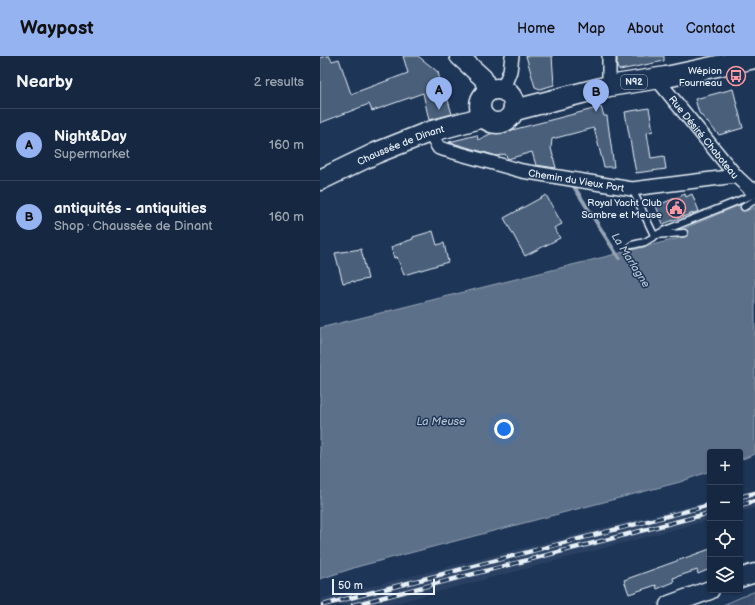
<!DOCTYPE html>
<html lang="en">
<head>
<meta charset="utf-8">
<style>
	:root { --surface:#162841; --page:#1f3048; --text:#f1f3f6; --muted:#9ea6b1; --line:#35445a; --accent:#95b2f1 }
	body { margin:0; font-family:"Balsamiq Sans",sans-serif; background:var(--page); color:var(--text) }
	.controls { position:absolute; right:12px; bottom:12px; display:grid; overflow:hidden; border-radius:4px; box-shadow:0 1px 3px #0004 }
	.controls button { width:36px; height:36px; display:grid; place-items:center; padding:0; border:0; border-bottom:1px solid var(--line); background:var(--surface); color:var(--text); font:20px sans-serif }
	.scale { position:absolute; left:12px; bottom:10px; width:103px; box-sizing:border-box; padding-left:4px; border:2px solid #e8f1f8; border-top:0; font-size:11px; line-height:14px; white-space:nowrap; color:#e8f1f8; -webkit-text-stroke:3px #1d3557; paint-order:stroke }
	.you { position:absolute; left:184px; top:373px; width:14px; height:14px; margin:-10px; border:3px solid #fff; border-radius:50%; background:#1a73e8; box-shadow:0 0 0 6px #1a73e833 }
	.badge { display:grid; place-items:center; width:26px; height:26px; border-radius:50%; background:var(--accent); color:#111; font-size:13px; font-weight:700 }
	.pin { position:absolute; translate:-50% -33px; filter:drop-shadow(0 1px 2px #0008) }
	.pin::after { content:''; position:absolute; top:21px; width:14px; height:12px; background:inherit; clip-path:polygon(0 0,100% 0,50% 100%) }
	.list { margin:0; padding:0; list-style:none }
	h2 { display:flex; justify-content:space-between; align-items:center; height:52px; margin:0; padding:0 16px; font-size:17px }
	h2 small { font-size:13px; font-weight:400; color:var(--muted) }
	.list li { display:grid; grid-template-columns:26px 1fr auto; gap:12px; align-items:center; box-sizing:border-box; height:72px; padding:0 16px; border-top:1px solid var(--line) }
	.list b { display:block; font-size:15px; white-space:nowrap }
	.list p { margin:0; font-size:13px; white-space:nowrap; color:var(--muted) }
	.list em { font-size:13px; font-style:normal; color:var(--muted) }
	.icon { flex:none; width:22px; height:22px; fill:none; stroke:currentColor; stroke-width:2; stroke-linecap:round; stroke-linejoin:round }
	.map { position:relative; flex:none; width:435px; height:549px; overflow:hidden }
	header { display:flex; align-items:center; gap:24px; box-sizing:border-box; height:56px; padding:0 20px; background:var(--accent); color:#111 }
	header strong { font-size:19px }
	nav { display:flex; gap:22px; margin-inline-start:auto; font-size:14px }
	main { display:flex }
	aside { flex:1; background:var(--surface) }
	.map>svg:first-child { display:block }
	.built { fill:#2a4162 }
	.green { fill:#374d6c; stroke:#909fb2 }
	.water { fill:#5d7089; stroke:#95a4b5 }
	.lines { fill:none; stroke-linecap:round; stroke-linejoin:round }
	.stream { stroke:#95a4b5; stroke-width:4 }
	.building { fill:#495e7a; stroke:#e8f1f8 }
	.lane-casing { stroke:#e8f1f8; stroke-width:9 }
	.street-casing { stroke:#e8f1f8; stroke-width:16 }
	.secondary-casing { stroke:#e8f1f8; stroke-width:21 }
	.primary-casing { stroke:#e8f1f8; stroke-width:23 }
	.lane { stroke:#1d3557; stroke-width:6 }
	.street { stroke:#1d3557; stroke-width:13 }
	.secondary { stroke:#1d3557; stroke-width:18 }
	.primary { stroke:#1d3557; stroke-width:20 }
	.rail-casing { stroke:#e8f1f8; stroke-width:4.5 }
	.rail { stroke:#1d3557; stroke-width:3; stroke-dasharray:9; stroke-linecap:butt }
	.labels { text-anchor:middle; stroke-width:3; stroke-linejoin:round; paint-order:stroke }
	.shield { fill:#1d3557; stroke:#abb9c8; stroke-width:1 }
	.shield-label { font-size:9px; font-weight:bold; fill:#e8f1f8 }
	.poi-label { font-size:10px; fill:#e8f1f8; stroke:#1d3557; text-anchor:end }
	.street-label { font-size:10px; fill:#e8f1f8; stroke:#1d3557 }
	.water-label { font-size:11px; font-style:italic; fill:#b7c4d1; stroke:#1d3557 }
</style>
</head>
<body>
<header>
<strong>Waypost</strong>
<nav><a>Home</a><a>Map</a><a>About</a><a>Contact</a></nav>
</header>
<main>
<aside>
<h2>Nearby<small>2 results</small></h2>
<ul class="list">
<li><span class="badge">A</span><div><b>Night&amp;Day</b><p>Supermarket</p></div><em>160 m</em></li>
<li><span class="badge">B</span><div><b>antiquités - antiquities</b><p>Shop · Chaussée de Dinant</p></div><em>160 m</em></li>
</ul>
</aside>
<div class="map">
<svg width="435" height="549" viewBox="0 0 435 549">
	<rect width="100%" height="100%" fill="#1d3557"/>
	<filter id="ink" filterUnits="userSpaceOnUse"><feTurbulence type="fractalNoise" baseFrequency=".025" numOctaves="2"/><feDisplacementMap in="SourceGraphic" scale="8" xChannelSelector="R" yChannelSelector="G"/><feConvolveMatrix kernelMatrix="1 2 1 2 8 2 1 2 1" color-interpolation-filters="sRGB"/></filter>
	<g filter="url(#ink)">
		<g class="built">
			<path d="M435 434V452L420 456V437Z"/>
			<path d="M390 445V464L68 549H0V543Z"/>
		</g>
		<path class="green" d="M435 535V549H403L433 536Z"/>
		<path class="water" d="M422 148 426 155 435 151V398L420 404V396H390V415L360 426 40 510 0 523V272L364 181 363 173Z"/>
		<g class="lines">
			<path class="stream" d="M253 129 299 202"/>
		</g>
		<g class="building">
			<path d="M6 0H9L12 5 19 3 31 38 88 17 83 0H98L118 16 124 42 127 41 132 58 109 64 103 37 52 55 49 48 0 67V2Z"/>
			<path d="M206 0H232L234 29 220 33 215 31Z"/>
			<path d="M297 0H344V5L300 14 297 12Z"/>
			<path d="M413 33 423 72 399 79 379 57 375 43Z"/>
			<path d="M281 51 284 60H287L294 111H284L274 72 232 83 231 92 236 112 216 109 212 96 188 103 185 98 177 100 129 86 157 79 158 84 170 78 192 74Z"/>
			<path d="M329 52 333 75 327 77 331 102 344 100 346 113 316 117 305 56Z"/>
			<path d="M365 138 366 141 372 138 379 155 343 168 336 150Z"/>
			<path d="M226 139 242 168 234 172 240 182 205 200 184 162Z"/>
			<path d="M113 175 117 189 124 187 128 206 84 219 77 201 74 202 71 191 93 183V181Z"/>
			<path d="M41 193 48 223 34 226V225L23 227 15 197Z"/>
			<path d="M390 493V513L378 518 377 514 353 522 354 526 337 533 336 529 309 538 304 524Z"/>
		</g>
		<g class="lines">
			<g class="lane-casing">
				<g id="lane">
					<path d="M312 133 334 179 364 177"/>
					<path d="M424 151 435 144"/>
					<path d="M312 189 325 186 343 175 435 138"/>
				</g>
			</g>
			<g class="street-casing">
				<g id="street">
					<path d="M289 0V30"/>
					<path id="s1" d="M336 22 416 120 430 133H435"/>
					<path d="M183 33 190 15 192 0"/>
					<path id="s2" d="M109 76 119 92 202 115 312 133 416 120"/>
				</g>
			</g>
			<g class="secondary-casing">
				<g id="secondary">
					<path d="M139 0 163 22 168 35"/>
					<path d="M420 522 435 517"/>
					<path d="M349 549 390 534"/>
				</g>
			</g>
			<g class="primary-casing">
				<g id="primary">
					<circle cx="177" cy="50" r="17"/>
					<path d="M195 54 289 30 346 21 435 2"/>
					<path id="s3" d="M0 124 56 97 109 76 164 61"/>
				</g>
			</g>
			<use href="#lane" class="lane"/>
			<use href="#street" class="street"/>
			<use href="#secondary" class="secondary"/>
			<use href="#primary" class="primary"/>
			<g class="rail-casing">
				<g id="rail">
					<path d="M420 441 435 437"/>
					<path d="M420 449 435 445"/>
					<path d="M3 549 390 449"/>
					<path d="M33 549 390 457"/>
				</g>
			</g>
			<use href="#rail" class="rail"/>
		</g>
	</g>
	<defs>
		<g id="bus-ring" transform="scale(1)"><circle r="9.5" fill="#1d3557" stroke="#ff9aa2" stroke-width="1.5"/><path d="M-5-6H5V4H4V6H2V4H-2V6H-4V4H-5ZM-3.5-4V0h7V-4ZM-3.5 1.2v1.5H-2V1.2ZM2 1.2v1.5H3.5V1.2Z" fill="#ff9aa2"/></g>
		<g id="civic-ring" transform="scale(1)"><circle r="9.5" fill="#1d3557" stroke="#ff9aa2" stroke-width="1.5"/><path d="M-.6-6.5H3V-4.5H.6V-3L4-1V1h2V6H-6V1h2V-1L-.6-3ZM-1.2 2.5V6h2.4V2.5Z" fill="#ff9aa2"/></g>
	</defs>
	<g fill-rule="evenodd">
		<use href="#bus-ring" x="416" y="20"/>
		<use href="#civic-ring" x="356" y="152"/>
	</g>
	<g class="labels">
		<rect class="shield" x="301" y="19" width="26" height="14" rx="3"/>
		<g class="shield-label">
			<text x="314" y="29">N92</text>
		</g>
		<g class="poi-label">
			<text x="402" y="18">Wépion<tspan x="402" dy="12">Fourneau</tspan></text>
			<text x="342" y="150">Royal Yacht Club<tspan x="342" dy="12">Sambre et Meuse</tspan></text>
		</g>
		<g class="street-label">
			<text dy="4" stroke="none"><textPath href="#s1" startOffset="76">Rue Désiré Chaboteau</textPath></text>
			<text dy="4" stroke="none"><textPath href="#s3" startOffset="88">Chaussée de Dinant</textPath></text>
			<text dy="4" stroke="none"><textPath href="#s2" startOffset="160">Chemin du Vieux Port</textPath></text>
		</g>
		<g class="water-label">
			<text transform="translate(311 204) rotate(58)" y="4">La Marlagne</text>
			<text x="121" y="369">La Meuse</text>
		</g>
	</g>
</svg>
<div class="controls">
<button>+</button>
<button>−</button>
<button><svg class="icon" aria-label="locate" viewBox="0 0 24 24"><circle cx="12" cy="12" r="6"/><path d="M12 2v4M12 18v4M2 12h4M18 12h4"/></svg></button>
<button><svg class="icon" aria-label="layers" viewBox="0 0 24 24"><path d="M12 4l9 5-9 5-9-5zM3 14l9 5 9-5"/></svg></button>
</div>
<div class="scale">50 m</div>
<div class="you"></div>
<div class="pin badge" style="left:119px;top:54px">A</div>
<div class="pin badge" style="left:276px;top:56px">B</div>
</div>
</main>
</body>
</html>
